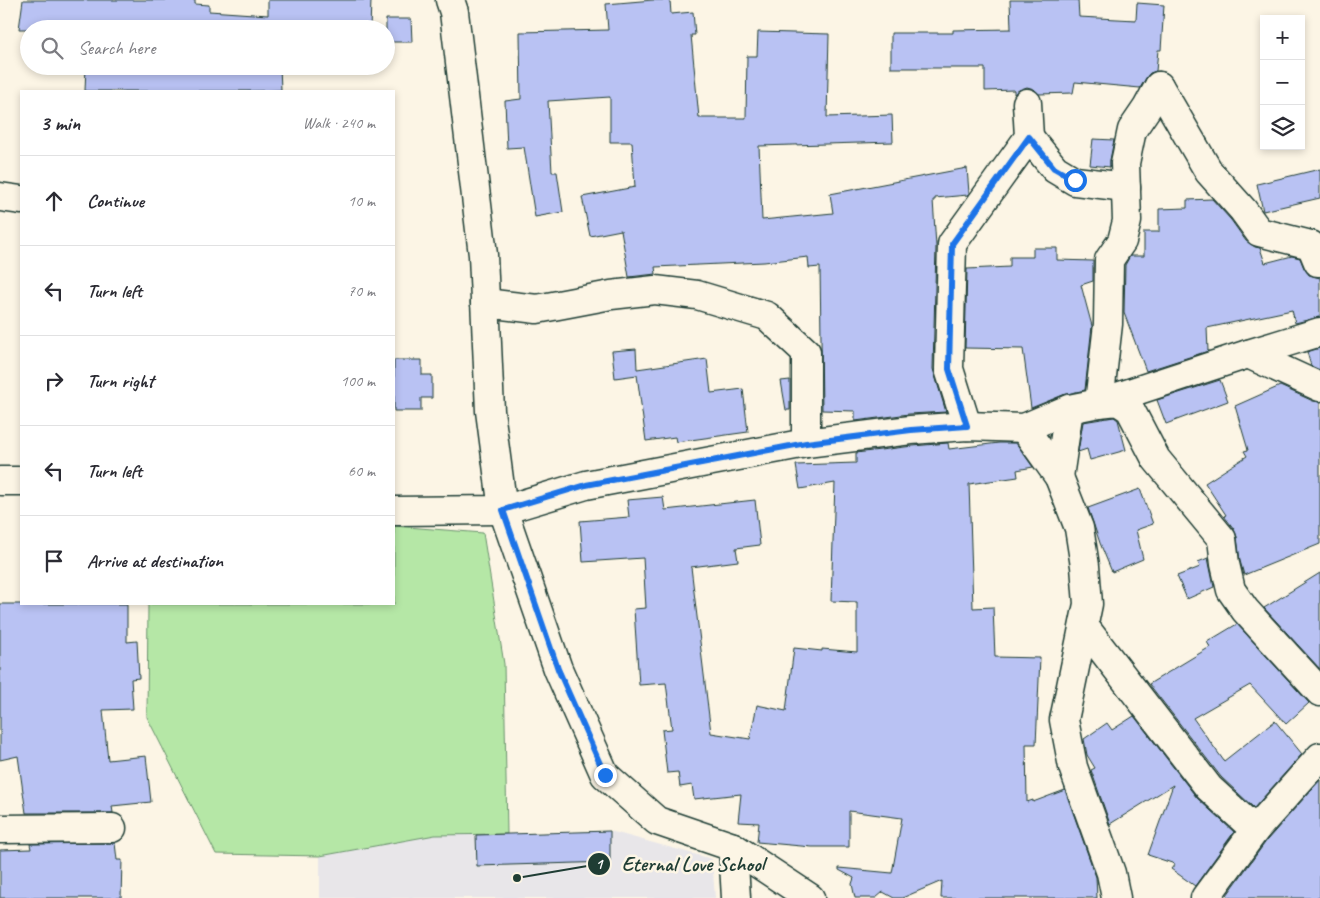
<!DOCTYPE html>
<html lang="en">
<head>
<meta charset="utf-8">
<style>
	:root { --surface:#fff; --page:#f2f2f3; --text:#2b2b33; --muted:#7c7c81; --line:#e1e1e2 }
	body { margin:0; font-family:Caveat,sans-serif; background:var(--page); color:var(--text) }
	.controls { position:absolute; right:15px; top:15px; display:grid; overflow:hidden; border-radius:0px; box-shadow:0 2px 8px #0003 }
	.controls button { width:45px; height:45px; display:grid; place-items:center; padding:0; border:0; border-bottom:1px solid var(--line); background:var(--surface); color:var(--text); font:25px sans-serif }
	.stop { position:absolute; width:15px; height:15px; margin:-11px; border:4px solid #1a73e8; border-radius:50%; background:#fff }
	.stop.end { background:#1a73e8; border-color:#fff; box-shadow:0 1px 5px #0008 }
	.list { margin:0; padding:0; list-style:none }
	h2 { display:flex; justify-content:space-between; align-items:center; height:65px; margin:0; padding:0 20px; font-size:21px }
	h2 small { font-size:16px; font-weight:400; color:var(--muted) }
	.list li { display:grid; grid-template-columns:32px 1fr auto; gap:15px; align-items:center; box-sizing:border-box; height:90px; padding:0 20px; border-top:1px solid var(--line) }
	.list b { display:block; font-size:19px; white-space:nowrap }
	.list em { font-size:16px; font-style:normal; color:var(--muted) }
	.icon { flex:none; width:28px; height:28px; fill:none; stroke:currentColor; stroke-width:2; stroke-linecap:round; stroke-linejoin:round }
	.map { position:relative; flex:none; width:1320px; height:898px; overflow:hidden }
	.search { position:absolute; background:var(--surface); box-shadow:0 2px 8px #0003; left:20px; top:20px; width:375px; height:55px; display:flex; align-items:center; gap:12px; box-sizing:border-box; padding:0 18px; border-radius:28px; color:var(--muted); font-size:19px }
	.panel { position:absolute; background:var(--surface); box-shadow:0 2px 8px #0003; left:20px; top:90px; width:375px; height:515px; border-radius:0px }
	.map>svg:first-child { display:block }
	.built { fill:#e8e6e9 }
	.green { fill:#b5e7a6; stroke:#6a926d }
	.building { fill:#b9c2f3; stroke:#1f3d34 }
	.lines { fill:none; stroke-linecap:round; stroke-linejoin:round }
	.street-casing { stroke:#1f3d34; stroke-width:31 }
	.secondary-casing { stroke:#1f3d34; stroke-width:31 }
	.street { stroke:#fcf5e5; stroke-width:28 }
	.secondary { stroke:#fcf5e5; stroke-width:28 }
	.route { stroke:#1a73e8; stroke-width:6 }
	.leader { fill:none; stroke:#1f3d34; stroke-width:2 }
	.callout-dot { fill:#1f3d34; stroke:#fcf5e5; stroke-width:2 }
	.mark-label { font-size:15px; text-anchor:middle; font-weight:bold; fill:#fff }
	.callout-label { font-size:21px; text-anchor:middle; font-weight:bold; fill:#1f3d34; stroke:#fcf5e5; stroke-width:5; stroke-linejoin:round; paint-order:stroke }
</style>
</head>
<body>
<div class="map">
<svg width="1320" height="898" viewBox="0 0 1320 898">
	<rect width="100%" height="100%" fill="#fcf5e5"/>
	<filter id="ink" filterUnits="userSpaceOnUse"><feTurbulence type="fractalNoise" baseFrequency=".02" numOctaves="2"/><feDisplacementMap in="SourceGraphic" scale="10" xChannelSelector="R" yChannelSelector="G"/><feConvolveMatrix kernelMatrix="1 2 1 2 8 2 1 2 1" color-interpolation-filters="sRGB"/></filter>
	<g filter="url(#ink)">
		<path class="built" d="M610 831 712 859 715 898H320V856L435 835H476Z"/>
		<path class="green" d="M394 526 483 533 504 664 507 834 435 835 320 856 216 854 147 717 148 604H394Z"/>
		<g class="building">
			<path d="M23 0H195V4L209 5V11L268 15V0H371L370 29H19Z"/>
			<path d="M653 0H670L671 14 693 12 695 35H691L699 118H746L747 56H757L758 32 829 34 827 117 892 115 893 142 759 146 762 220 833 213 830 194 967 168 969 193 968 195 935 198V200H933L936 246 933 369 946 412 909 414 855 421V411L822 410 820 267 809 268 808 257 764 262 655 267 656 274 629 277 621 230 590 236 582 197 635 187 632 142H610V97L548 101 552 172H557L563 212 535 217 524 147 507 148 505 101 521 99 520 32 608 30 606 4Z"/>
			<path d="M1010 0H1078L1079 17 1136 20 1137 3 1164 5 1161 50H1158L1156 71 1150 73 1146 78 1140 88 1075 82 1073 93 1039 94 1034 89 1027 87 1019 90 1014 94V90L985 91V68H891V33H953V30L1011 29Z"/>
			<path d="M386 19H411L412 42H386Z"/>
			<path d="M86 66H289H280L281 90 254 91H85Z"/>
			<path d="M1093 139 1114 140 1110 160V167L1090 165Z"/>
			<path d="M1320 169V198L1263 211 1257 184Z"/>
			<path d="M1212 199 1231 220 1246 241 1255 247 1260 248 1265 263 1292 256 1300 258 1304 268 1309 275 1320 278V317L1295 323 1292 310 1207 328 1208 351 1146 371 1124 313 1125 265 1130 256H1144V232H1159V209L1187 208V200Z"/>
			<path d="M1033 248H1057V260L1093 261V281L1081 285 1092 326 1085 390 1063 395 1031 408 1023 349 965 348 967 269 1010 267V257H1033Z"/>
			<path d="M1320 348V370L1311 366 1307 352Z"/>
			<path d="M636 349 637 369 707 359 711 393 743 389 748 432 676 442 675 437 646 441 637 375 615 378 612 351Z"/>
			<path d="M394 360H422V375H432V398H421V411H394Z"/>
			<path d="M790 380V410H786L781 381Z"/>
			<path d="M1220 380 1228 401 1166 424 1157 400Z"/>
			<path d="M1280 386 1313 401 1320 402V544L1244 575 1240 561 1237 537 1234 529 1224 516 1226 515 1205 483 1247 456 1244 451 1248 450 1235 406Z"/>
			<path d="M1114 417 1118 420 1126 450 1090 460 1087 449 1078 452 1083 422Z"/>
			<path d="M948 443 949 449 999 443H1016L1033 467 1017 470 1018 477 969 484 973 608 993 607 995 657 1040 658 1036 744H1026L1027 802 1033 800V802L1065 790 1096 877 1097 898H941L942 881 902 898H894L883 892 876 898H855L852 884 854 878 839 870V868L892 873 902 818 849 811V847H812L757 842 759 823 738 822 741 794 694 799 692 785 680 787 678 772 667 773 662 730 672 729 666 683 639 685 634 609 646 608 643 558 583 562 580 521 629 517 627 500 663 497 665 510 755 500 760 545 736 548 738 561 691 567 711 733 750 739 757 705 786 711 794 648 822 651V649L857 652V602L831 601 835 483 800 489 796 465 856 463V453L913 446Z"/>
			<path d="M1140 489 1153 524 1136 530 1143 559 1112 572 1100 543 1088 508Z"/>
			<path d="M1208 558 1214 587 1187 599 1177 576 1200 567 1198 562Z"/>
			<path d="M1320 573V669L1264 608Z"/>
			<path d="M0 604H127V642L137 641 139 678 131 679 133 709 103 710 108 760 146 756 151 802 112 806 113 813H26L18 756 0 760Z"/>
			<path d="M1237 624 1309 703 1286 724 1250 685 1193 718 1224 761 1275 721 1302 754 1254 808 1221 777 1149 684 1210 647 1207 642Z"/>
			<path d="M1134 716 1197 798 1234 832 1195 886 1171 869 1175 864 1148 855 1173 785 1110 824 1091 770 1095 768 1087 755 1084 739 1107 723 1112 730Z"/>
			<path d="M1320 780V898H1231L1227 895 1267 840Z"/>
			<path d="M610 831V862L477 866 476 835Z"/>
			<path d="M115 843 117 860H122L121 898H0V850L31 849 30 844Z"/>
		</g>
		<g class="lines">
			<g class="street-casing">
				<g id="street">
					<path d="M1159 86 1147 108 1132 130 1125 163 1127 221 1122 241 1109 260 1108 324 1099 403 1118 401 1130 409 1156 459 1222 539 1225 564 1231 590 1245 610 1264 631 1320 692"/>
					<path d="M1159 86 1209 172 1243 210 1259 232 1311 245 1318 262H1320"/>
					<path d="M1029 137 1055 169 1075 181 1126 187"/>
					<path d="M0 197 21 200"/>
					<path d="M485 303 537 309 611 295 655 290 697 295 767 316 806 352V443L911 430 967 426 1024 428 1069 409 1099 403 1248 354 1320 332"/>
					<path d="M1248 354 1320 387"/>
					<path d="M967 426 949 369 952 244 1029 137 1027 103"/>
					<path d="M1024 428 1059 477 1079 528 1085 566 1088 604 1064 720 1073 767 1111 873 1116 898"/>
					<path d="M1059 477 1069 409"/>
					<path d="M0 481H21"/>
					<path d="M394 511 503 510 586 485 806 443"/>
					<path d="M1084 626 1209 788 1255 830"/>
					<path d="M0 829 112 828"/>
					<path d="M733 847 736 898"/>
					<path d="M1205 898 1255 830 1320 757"/>
				</g>
			</g>
			<g class="secondary-casing">
				<path id="secondary" d="M450 0 454 12 483 255 490 411 503 510 558 669 605 775 657 821 733 847 810 898"/>
			</g>
			<use href="#street" class="street"/>
			<use href="#secondary" class="secondary"/>
		</g>
	</g>
	<g class="lines" filter="url(#ink)">
		<path class="route" d="M605 775 558 669 503 510 586 485 806 443 911 430 967 426 949 369 952 244 1029 137 1054 168 1075 180"/>
	</g>
	<path class="leader" d="M517 878L599 864"/>
	<g class="callout-dot">
		<circle cx="517" cy="878" r="5"/>
		<circle cx="599" cy="864" r="12"/>
	</g>
	<g class="mark-label">
		<text x="599" y="869">1</text>
	</g>
	<g class="callout-label">
		<text x="693" y="871">Eternal Love School</text>
	</g>
</svg>
<div class="controls">
<button>+</button>
<button>−</button>
<button><svg class="icon" aria-label="layers" viewBox="0 0 24 24"><path d="M12 4l9 5-9 5-9-5zM3 14l9 5 9-5"/></svg></button>
</div>
<div class="stop" style="left:1075px;top:180px"></div>
<div class="stop end" style="left:605px;top:775px"></div>
<div class="search"><svg class="icon" aria-label="search" viewBox="0 0 24 24"><circle cx="10" cy="10" r="6"/><path d="M15 15l6 6"/></svg>Search here</div>
<section class="panel">
<h2>3 min<small>Walk · 240 m</small></h2>
<ul class="list">
<li><svg class="icon" aria-label="ahead" viewBox="0 0 24 24"><path d="M12 20V5M6 11l6-6 6 6"/></svg><div><b>Continue</b></div><em>10 m</em></li>
<li><svg class="icon" aria-label="left" viewBox="0 0 24 24"><path d="M17 20v-9H6M10 6l-5 5 5 5"/></svg><div><b>Turn left</b></div><em>70 m</em></li>
<li><svg class="icon" aria-label="right" viewBox="0 0 24 24"><path d="M7 20v-9h11M14 6l5 5-5 5"/></svg><div><b>Turn right</b></div><em>100 m</em></li>
<li><svg class="icon" aria-label="left" viewBox="0 0 24 24"><path d="M17 20v-9H6M10 6l-5 5 5 5"/></svg><div><b>Turn left</b></div><em>60 m</em></li>
<li><svg class="icon" aria-label="arrive" viewBox="0 0 24 24"><path d="M6 21V4h12l-3 4 3 4H6"/></svg><div><b>Arrive at destination</b></div></li>
</ul>
</section>
</div>
</body>
</html>
